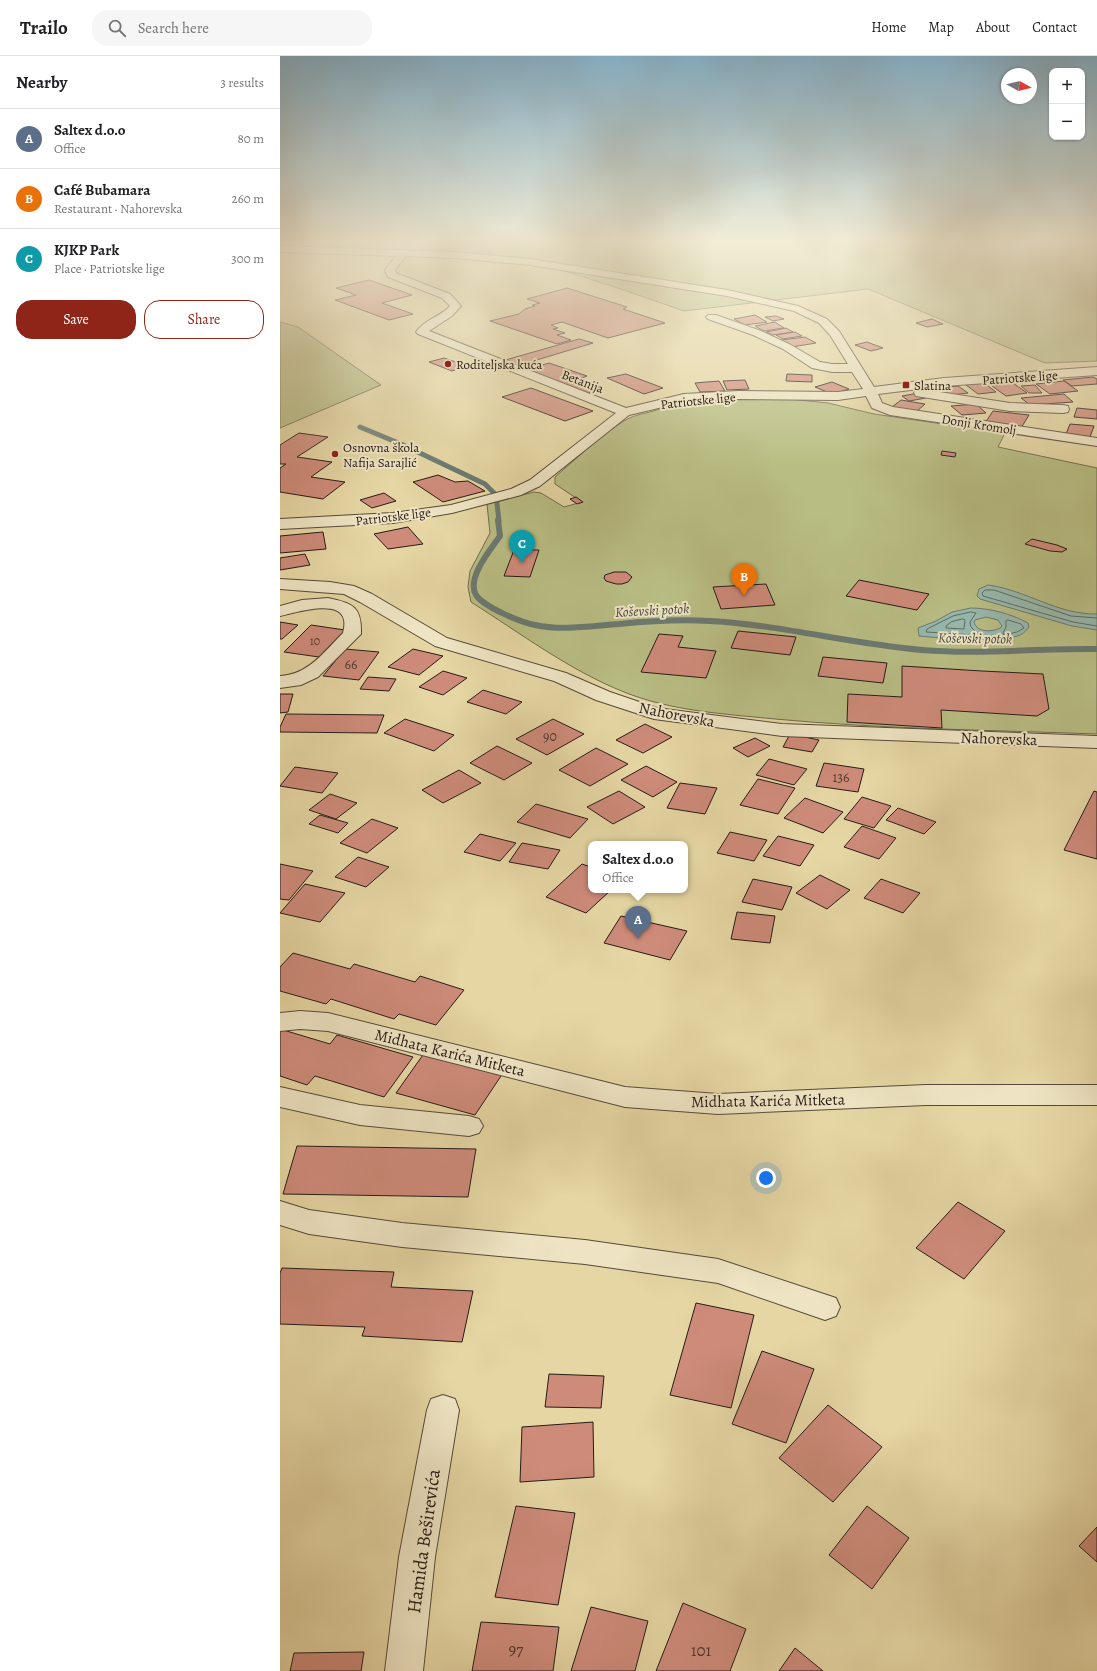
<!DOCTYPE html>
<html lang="en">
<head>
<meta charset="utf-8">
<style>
	:root { --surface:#fff; --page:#f6f6f6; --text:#202124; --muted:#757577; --line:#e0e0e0; --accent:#8f2418 }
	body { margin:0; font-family:Alegreya,serif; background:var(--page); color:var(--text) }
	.controls { position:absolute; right:12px; top:12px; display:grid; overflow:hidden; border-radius:8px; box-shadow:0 1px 3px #0004 }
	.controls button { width:36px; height:36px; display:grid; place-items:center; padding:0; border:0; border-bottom:1px solid var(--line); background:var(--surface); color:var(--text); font:20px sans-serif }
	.compass { position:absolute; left:721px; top:12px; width:36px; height:36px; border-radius:50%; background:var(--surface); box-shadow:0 1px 3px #0004; rotate:98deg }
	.you { position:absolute; left:486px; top:1122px; width:14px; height:14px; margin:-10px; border:3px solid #fff; border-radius:50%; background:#1a73e8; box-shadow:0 0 0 6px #1a73e833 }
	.badge { display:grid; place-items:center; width:26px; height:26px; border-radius:50%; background:var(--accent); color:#fff; font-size:13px; font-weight:700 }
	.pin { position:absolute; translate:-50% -33px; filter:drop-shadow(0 1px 2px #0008) }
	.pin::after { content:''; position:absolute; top:21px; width:14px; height:12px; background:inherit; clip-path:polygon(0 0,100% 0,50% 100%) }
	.popup { position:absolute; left:308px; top:785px; width:100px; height:52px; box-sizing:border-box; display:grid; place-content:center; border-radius:8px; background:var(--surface); filter:drop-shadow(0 1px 3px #0005); font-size:13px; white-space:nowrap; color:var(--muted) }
	.popup b { font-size:15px; color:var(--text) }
	.popup::after { content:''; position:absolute; left:50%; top:100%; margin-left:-8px; border:8px solid transparent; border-top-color:var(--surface) }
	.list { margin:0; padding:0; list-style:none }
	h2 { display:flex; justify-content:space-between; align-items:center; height:52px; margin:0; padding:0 16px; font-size:17px }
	h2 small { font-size:13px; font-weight:400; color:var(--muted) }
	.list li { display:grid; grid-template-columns:26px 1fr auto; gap:12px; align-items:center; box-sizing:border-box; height:60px; padding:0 16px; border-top:1px solid var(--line) }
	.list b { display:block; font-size:15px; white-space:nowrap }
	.list p { margin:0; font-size:13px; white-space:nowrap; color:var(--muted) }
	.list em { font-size:13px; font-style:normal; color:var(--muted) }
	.actions { display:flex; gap:8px; padding:12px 16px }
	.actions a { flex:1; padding:9px 0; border:1px solid var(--accent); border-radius:16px; text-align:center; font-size:14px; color:var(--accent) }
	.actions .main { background:var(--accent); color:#fff }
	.icon { flex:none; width:22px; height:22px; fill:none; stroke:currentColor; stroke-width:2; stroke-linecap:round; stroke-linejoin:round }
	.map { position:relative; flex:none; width:817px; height:1615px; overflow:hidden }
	header { display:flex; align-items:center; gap:24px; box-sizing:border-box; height:56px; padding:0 20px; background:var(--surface); border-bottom:1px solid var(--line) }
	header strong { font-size:19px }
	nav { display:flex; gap:22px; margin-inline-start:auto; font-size:14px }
	.search { width:280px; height:36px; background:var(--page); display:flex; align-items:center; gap:10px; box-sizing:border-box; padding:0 14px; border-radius:16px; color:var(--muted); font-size:15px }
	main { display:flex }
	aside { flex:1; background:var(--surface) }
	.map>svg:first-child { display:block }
	.green { fill:#b8bd83; stroke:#706c4d }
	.water { fill:#97b8ad; stroke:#6b7971; fill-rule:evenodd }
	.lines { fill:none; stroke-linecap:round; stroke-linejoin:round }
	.shore { stroke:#606a62; stroke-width:1 }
	.stream-far1 { stroke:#6b7971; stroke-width:5 }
	.stream { stroke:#6b7971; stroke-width:6 }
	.building { fill:#ce8b7a; stroke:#281b17 }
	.minor-casing { stroke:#574a3a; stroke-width:2 }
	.tertiary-casing { stroke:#574a3a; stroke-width:2 }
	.minor { fill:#eee4c3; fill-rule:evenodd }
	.tertiary { fill:#eee4c3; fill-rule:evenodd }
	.poi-dot { fill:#8f2418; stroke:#eee4c3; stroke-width:1.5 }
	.labels { text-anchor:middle; stroke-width:4; stroke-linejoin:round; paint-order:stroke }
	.far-number-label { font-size:12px; fill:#523730 }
	.far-poi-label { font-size:13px; fill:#281b17; stroke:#eee4c3; text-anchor:start }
	.far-street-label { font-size:13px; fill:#281b17; stroke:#eee4c3 }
	.far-water-label { font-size:14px; font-style:italic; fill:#494a44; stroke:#eee4c3 }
	.number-label { font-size:14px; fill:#523730 }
	.street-label { font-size:16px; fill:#281b17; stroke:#eee4c3 }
	.near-number-label { font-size:17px; fill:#523730 }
	.near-street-label { font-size:19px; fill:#281b17; stroke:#eee4c3 }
</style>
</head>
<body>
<header>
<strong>Trailo</strong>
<div class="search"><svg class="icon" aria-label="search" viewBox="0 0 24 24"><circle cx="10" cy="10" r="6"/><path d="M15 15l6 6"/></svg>Search here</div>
<nav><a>Home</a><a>Map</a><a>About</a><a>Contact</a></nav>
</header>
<main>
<aside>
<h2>Nearby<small>3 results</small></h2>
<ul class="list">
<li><span class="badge" style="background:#5c6f8a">A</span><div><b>Saltex d.o.o</b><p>Office</p></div><em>80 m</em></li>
<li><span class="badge" style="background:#e8710a">B</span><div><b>Café Bubamara</b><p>Restaurant · Nahorevska</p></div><em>260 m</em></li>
<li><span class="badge" style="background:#0f9aa8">C</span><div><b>KJKP Park</b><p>Place · Patriotske lige</p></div><em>300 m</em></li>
</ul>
<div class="actions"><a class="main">Save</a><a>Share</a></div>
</aside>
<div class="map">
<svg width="817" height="1615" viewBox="0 0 817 1615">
	<rect width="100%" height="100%" fill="#e5d6a3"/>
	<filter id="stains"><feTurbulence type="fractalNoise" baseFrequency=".005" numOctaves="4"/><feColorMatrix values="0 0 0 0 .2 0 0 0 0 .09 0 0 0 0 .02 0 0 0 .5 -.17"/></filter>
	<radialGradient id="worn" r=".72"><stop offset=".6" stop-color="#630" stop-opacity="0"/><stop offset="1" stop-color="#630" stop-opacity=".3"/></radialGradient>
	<g class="green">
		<path d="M0 186H817V305L765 307 588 233 404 255 341 233 241 201 0 191Z"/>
		<path d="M0 266 18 271 101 329 0 372Z"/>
		<path d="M500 342 548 347 594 358 725 377 718 391 817 412V678C710 674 602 673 495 663 445 658 391 655 344 636 289 614 240 577 191 546L188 531 190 515 210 477 207 448 254 436 261 437 284 451 302 446 275 428V421C297 402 319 381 344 365 352 360 361 358 370 356 413 342 456 343 500 342Z"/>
	</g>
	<g class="water">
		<path d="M708 529C746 534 778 559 817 558V574L792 570 700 543 697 540 699 533Z"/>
		<path d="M691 552C709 552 732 558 748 567L749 571C746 575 742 579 737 580 717 588 662 582 639 580L638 572 656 565 672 556ZM706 561 718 564 722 570 720 572C712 576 697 577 694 566L695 564Z"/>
	</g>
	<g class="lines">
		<g class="shore">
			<path d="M691 556 696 557 690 566 691 571 696 576 695 579 646 576 647 573 673 560Z"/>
			<path d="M817 562 791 560 714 534H705L702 537 703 540 793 566 817 570"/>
			<path d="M683 563 685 564 684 573 666 572V570L671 566Z"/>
			<path d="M728 564 741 568 744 572 737 576 724 579 723 577 726 571V565Z"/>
		</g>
		<path class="stream-far1" d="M80 371 121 388 205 428 216 439 219 465"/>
		<path class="stream" d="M218 464 220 480C211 493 186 522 196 539 204 551 240 566 255 569 282 575 311 570 339 568 369 565 399 563 430 565 501 569 571 588 642 594 700 599 759 592 817 593"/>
	</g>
	<g class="building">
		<path d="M89 224 132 239 102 247 133 258 109 264 55 244 76 239 56 232Z"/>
		<path d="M287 232 347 251 343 253 385 267 328 282 282 266 271 269 278 272 273 273 285 277 277 279 291 284 277 288 210 265 239 258 245 253 255 250 252 249 260 247 247 243Z"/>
		<path d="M475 259 487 266 465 269 454 263Z"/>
		<path d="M496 260 504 263 493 265 485 261Z"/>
		<path d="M652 263 663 268 647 271 636 267Z"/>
		<path d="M495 266 504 272 484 275 475 270Z"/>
		<path d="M506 272 513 276 493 279 486 276Z"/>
		<path d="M515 276 522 280 503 283 496 279Z"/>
		<path d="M525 281 536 287 512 291 501 284Z"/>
		<path d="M299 283 313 287 250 306 259 310 269 307 307 320 299 323 324 332 302 339 222 305Z"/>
		<path d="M587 286 603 292 591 295 575 289Z"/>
		<path d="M164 302 187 310 172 315 149 306Z"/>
		<path d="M346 318 383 332 364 338 327 322Z"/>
		<path d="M507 318 532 319V326L506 325Z"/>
		<path d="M813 321 817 323V328L792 330 783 324Z"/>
		<path d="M465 324 469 333 447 334 443 325Z"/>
		<path d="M439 325 445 335 420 336 415 327Z"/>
		<path d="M784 325 798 335 770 338 756 328Z"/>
		<path d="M552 326 569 333 552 338 535 331Z"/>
		<path d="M704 327 716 336 698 338 686 329Z"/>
		<path d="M733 327 747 337 726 340 712 330Z"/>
		<path d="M755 329 762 337H749L741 330Z"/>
		<path d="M678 330 688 337 664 340 655 332Z"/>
		<path d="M251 332 313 355 285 365 222 341Z"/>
		<path d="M639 337 646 342 629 345 622 340Z"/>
		<path d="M784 338 793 346 750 349 741 342Z"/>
		<path d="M621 344 645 348 636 356 612 351Z"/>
		<path d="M696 348 706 357 682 359 671 350Z"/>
		<path d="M797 352 817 354V363L794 361Z"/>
		<path d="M713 355 749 359 741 372 705 367Z"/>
		<path d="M790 368 814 370 810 381 786 378Z"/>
		<path d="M19 377 48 381 17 401 52 406 31 421 65 426 43 443 0 436V412L6 408H0V389Z"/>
		<path d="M662 395 676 397 675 401 661 399Z"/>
		<path d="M158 419 175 426 188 425 205 435 163 446 133 426Z"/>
		<path d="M104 437 116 445 92 452 80 444Z"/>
		<path d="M296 441 303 446 297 448 290 443Z"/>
		<path d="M128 471 143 488 108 493 94 478Z"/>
		<path d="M43 476 46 493 0 497V480Z"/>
		<path d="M752 483 777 489 787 493 782 496 770 495 745 488Z"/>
		<path d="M234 494H259L250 521 224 520Z"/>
		<path d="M25 498 30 509 0 514V502Z"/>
		<path d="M334 516H346L352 521 348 526 342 528H336L326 525 324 522 325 519Z"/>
		<path d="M579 524 649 538 637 554 566 540Z"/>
		<path d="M486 528 495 549 441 553 433 531Z"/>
		<path d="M0 566 18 569 2 583H0Z"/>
		<path d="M31 569 65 574 39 601 4 596Z"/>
		<path d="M458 575 516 581 510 599 451 592Z"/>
		<path d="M379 578 403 580 398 591 436 595 426 622 361 616Z"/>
		<path d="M65 593 99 596 79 624 43 620Z"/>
		<path d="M133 593 163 600 139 619 108 611Z"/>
		<path d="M543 601 607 607 603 627 538 620Z"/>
		<path d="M622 610 702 615 763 618 769 653 757 660 661 654 662 672 567 666 568 638 622 641Z"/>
		<path d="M163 615 187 622 163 639 139 631Z"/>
		<path d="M88 621 116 623 109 635 80 633Z"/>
		<path d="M203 634 242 646 226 658 187 646Z"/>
		<path d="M0 638H13L8 656 0 657Z"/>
		<path d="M6 658 104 659 97 677 0 676V671Z"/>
		<path d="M125 663 174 679 154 695 104 677Z"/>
		<path d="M273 663 304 678 267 699 236 683Z"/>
		<path d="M365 668 392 681 363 697 336 684Z"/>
		<path d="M510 678 539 684 532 696 503 691Z"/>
		<path d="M475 682 490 690 468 701 453 692Z"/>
		<path d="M217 690 252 707 224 724 190 707Z"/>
		<path d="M316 692 348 708 310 730 279 714Z"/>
		<path d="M489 703 527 713 514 729 476 719Z"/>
		<path d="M544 707 584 713 578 736 536 730Z"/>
		<path d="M366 710 397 726 373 741 341 724Z"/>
		<path d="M15 711 58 717 42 737 0 730Z"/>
		<path d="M179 714 201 727 163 747 142 734Z"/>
		<path d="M478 723 515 732 498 758 460 749Z"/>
		<path d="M400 727 437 732 425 758 387 752Z"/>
		<path d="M339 735 365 751 333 768 307 751Z"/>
		<path d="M814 735 817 736V803L784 794Z"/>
		<path d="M50 738 77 747 56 763 29 754Z"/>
		<path d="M582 741 611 750 594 772 564 763Z"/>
		<path d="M525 742 563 756 543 777 504 762Z"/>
		<path d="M256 748 308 763 290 782 237 766Z"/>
		<path d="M618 752 656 766 644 778 606 764Z"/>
		<path d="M40 759 68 767 58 777 29 768Z"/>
		<path d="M92 763 118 772 87 797 60 787Z"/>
		<path d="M582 770 616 782 599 803 564 791Z"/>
		<path d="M450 776 487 784 474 805 437 797Z"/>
		<path d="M200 778 236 787 220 805 184 796Z"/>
		<path d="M498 780 534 789 520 810 483 800Z"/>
		<path d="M242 787 280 794 268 813 229 806Z"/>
		<path d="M78 801 109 811 86 831 55 821Z"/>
		<path d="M0 808 33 815 9 844 0 843Z"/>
		<path d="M302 808 311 811V834H331L306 857 266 841Z"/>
		<path d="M540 819 570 834 547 853 516 837Z"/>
		<path d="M473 823 512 831 502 854 462 846Z"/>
		<path d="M601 823 640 837 623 857 584 842Z"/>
		<path d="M25 828 65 837 40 866 0 857Z"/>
		<path d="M457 856 495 860 490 887 451 883Z"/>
		<path d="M341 860 407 875 390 904 324 887Z"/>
		<path d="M13 897 70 913 74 908 135 926 140 920 184 934 156 969 119 958 114 963 51 943 46 948 0 935V911Z"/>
		<path d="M0 973 50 988 57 979 133 1001 104 1041 35 1020 27 1029 0 1020Z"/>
		<path d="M145 996 223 1017 195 1059 116 1037Z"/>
		<path d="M17 1090 196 1093 188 1141 3 1138Z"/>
		<path d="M678 1146 725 1175 684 1223 636 1192Z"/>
		<path d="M2 1212 114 1216 111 1231 193 1235 182 1286 82 1280 85 1271 0 1268V1217Z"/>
		<path d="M416 1247 474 1259 451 1352 390 1339Z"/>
		<path d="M482 1295 534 1313 506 1387 452 1368Z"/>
		<path d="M269 1318 324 1320 321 1352 265 1351Z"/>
		<path d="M548 1349 602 1391 553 1446 499 1402Z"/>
		<path d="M313 1366 314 1421 240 1426 242 1371Z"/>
		<path d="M236 1450 295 1457 278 1549 215 1541Z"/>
		<path d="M587 1450 629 1482 592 1533 549 1499Z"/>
		<path d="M817 1471V1506L799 1490Z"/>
		<path d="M403 1547 466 1573 450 1615H376Z"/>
		<path d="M311 1551 368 1565 355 1615H291Z"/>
		<path d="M201 1566 279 1571 273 1615H192Z"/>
		<path d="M515 1592 543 1615H499Z"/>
		<path d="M84 1596 81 1615H10L14 1597Z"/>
	</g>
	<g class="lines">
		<g class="minor-casing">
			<g id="minor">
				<path d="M0 190 175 196 250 203 447 234 518 250 547 263 559 275 594 331 664 322 817 311V319L664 330 598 338 602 347 613 351 817 382V390L610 359 592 352 586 340 558 344 458 343 404 346 349 359 260 430 241 439 172 457 113 467 0 473V463L113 457 171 449 231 433 250 424 336 357 138 278 136 276C145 263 160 261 170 250L162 242 108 221 105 214 116 200 0 196ZM126 200 175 202 250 209 447 240 514 255 539 267 550 279 568 308H552L540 306 511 289 481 275 436 259H428L426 261 428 263 473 279 503 293 532 312 552 316H572L583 333 558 336 458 335 404 338 346 352 149 275 172 260 181 250 170 238 116 217 115 214Z"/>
				<path d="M640 333 730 347 783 349 788 350 789 353 788 356 783 357 730 355 636 340 634 337 636 334Z"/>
				<path d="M48 542C73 547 82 551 81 578L38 621 21 629 0 632V620C28 619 45 595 63 577 64 573 65 568 64 564 60 542 14 557 0 560V550L22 544Z"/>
				<path d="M20 955 48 957 345 1031 438 1038 646 1029H817V1049H646L438 1058 345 1051 48 975 20 973 0 975V957Z"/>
				<path d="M0 1031 80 1049 189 1060 199 1063 203 1070 199 1077 189 1080 80 1069 0 1051Z"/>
				<path d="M0 1145 29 1154 122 1167 305 1184 438 1203 556 1242 560 1251 556 1260 545 1264 438 1227 305 1208 122 1191 29 1178 0 1169Z"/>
				<path d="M163 1339 175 1343 179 1354 155 1501 143 1615H105L119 1501 147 1354 151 1343Z"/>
			</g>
		</g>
		<g class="tertiary-casing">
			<path id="tertiary" d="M0 523 50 526 74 530 92 538 167 582 286 617 330 636 377 652 502 668 817 680V692L502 680 374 663 316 644 274 625 155 590 80 546 64 538 0 533Z"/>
		</g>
		<use href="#minor" class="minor"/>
		<use href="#tertiary" class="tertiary"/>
	</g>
	<linearGradient id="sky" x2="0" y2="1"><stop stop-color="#87b6d0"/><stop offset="0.45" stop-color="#f3edd6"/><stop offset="1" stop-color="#f3edd6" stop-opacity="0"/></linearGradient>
	<rect width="817" height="412" fill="url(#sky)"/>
	<g class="poi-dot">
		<circle cx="168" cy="308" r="4"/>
		<rect x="622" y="325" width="8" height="8" rx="2"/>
		<circle cx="55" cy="398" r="4"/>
	</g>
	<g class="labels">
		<g class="far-number-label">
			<text x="35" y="589">10</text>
		</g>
		<g class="far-poi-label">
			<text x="176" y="313">Roditeljska kuća</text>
			<text x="634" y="334">Slatina</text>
			<text x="63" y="396">Osnovna škola<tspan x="63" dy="15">Nafija Sarajlić</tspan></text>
		</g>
		<g class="far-street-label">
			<text transform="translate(740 321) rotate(-4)" y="5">Patriotske lige</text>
			<text transform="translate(303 325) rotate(21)" y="5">Betanija</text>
			<text transform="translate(418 344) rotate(-6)" y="5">Patriotske lige</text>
			<text transform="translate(699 368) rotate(9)" y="5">Donji Kromolj</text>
			<text transform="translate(113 460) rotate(-7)" y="5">Patriotske lige</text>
		</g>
		<g class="far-water-label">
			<text transform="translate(372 554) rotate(-3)" y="5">Koševski potok</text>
			<text transform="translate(695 582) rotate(1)" y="5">Koševski potok</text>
		</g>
		<g class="number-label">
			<text x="71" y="613">66</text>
			<text x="270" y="685">90</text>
			<text x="561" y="726">136</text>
		</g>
		<g class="street-label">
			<text transform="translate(397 658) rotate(11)" y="6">Nahorevska</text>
			<text transform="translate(719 682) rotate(2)" y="6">Nahorevska</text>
			<text transform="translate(170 996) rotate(14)" y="6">Midhata Karića Mitketa</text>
			<text transform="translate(488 1044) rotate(-1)" y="6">Midhata Karića Mitketa</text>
		</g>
		<g class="near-number-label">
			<text x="236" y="1599">97</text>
			<text x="421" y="1600">101</text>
		</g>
		<g class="near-street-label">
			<text transform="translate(143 1485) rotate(-82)" y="7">Hamida Beširevića</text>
		</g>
	</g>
	<rect width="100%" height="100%" filter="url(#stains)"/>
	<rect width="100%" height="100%" fill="url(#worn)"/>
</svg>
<div class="controls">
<button>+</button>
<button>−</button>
</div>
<svg class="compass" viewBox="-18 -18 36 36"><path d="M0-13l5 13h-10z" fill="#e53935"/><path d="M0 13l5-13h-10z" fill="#757577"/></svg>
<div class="you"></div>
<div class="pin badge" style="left:358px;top:883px;background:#5c6f8a">A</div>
<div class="popup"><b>Saltex d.o.o</b>Office</div>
<div class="pin badge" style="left:464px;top:540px;background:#e8710a">B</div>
<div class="pin badge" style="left:242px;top:507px;background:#0f9aa8">C</div>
</div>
</main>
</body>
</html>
